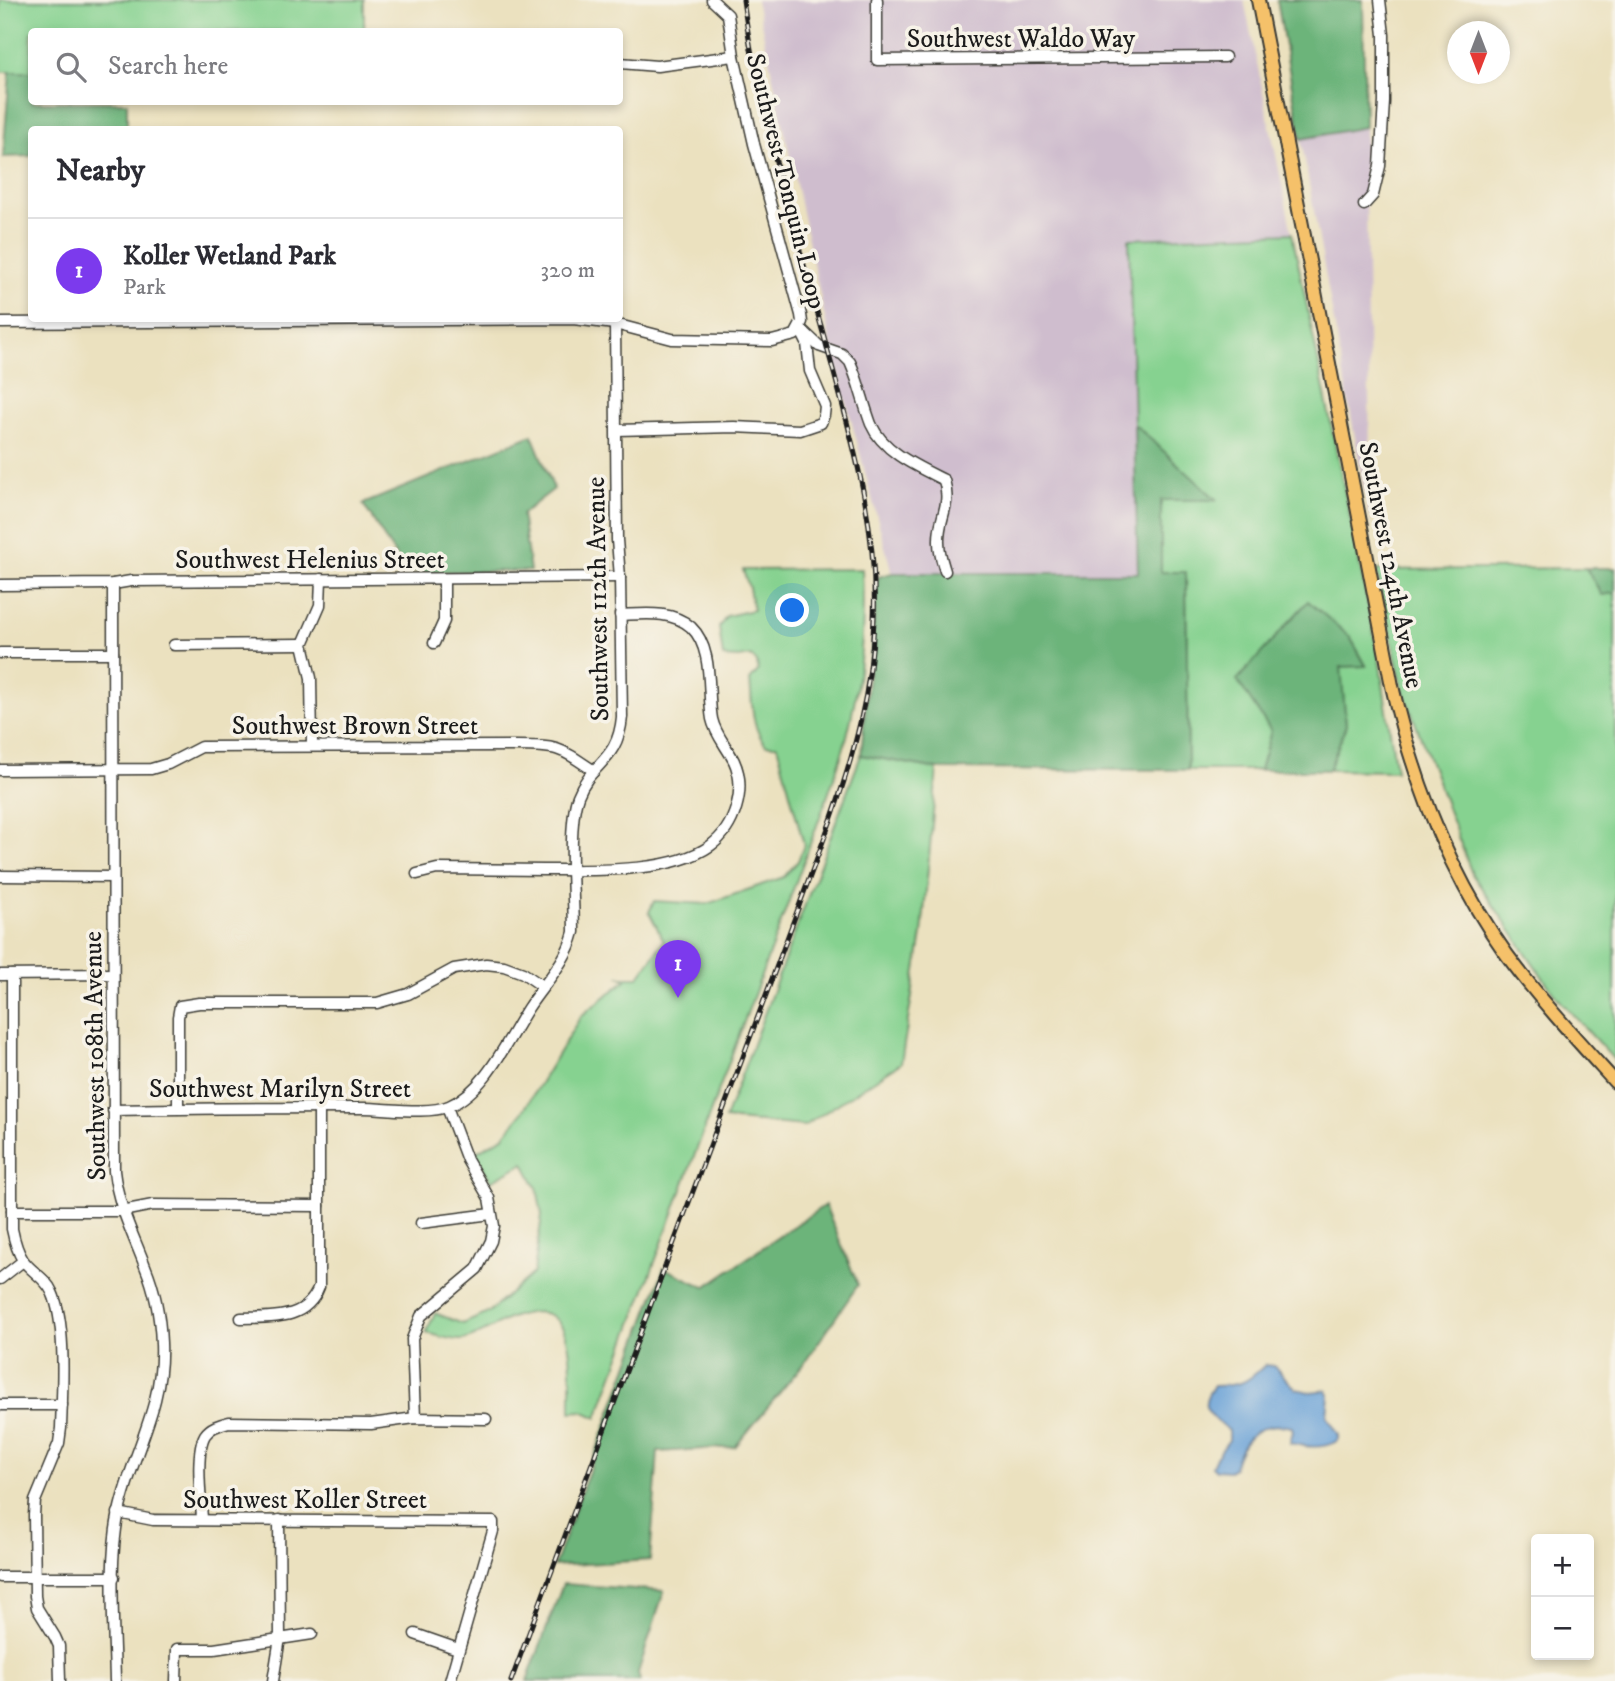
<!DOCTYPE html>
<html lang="en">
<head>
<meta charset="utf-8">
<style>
	:root { --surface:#fff; --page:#f2f2f3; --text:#2b2b33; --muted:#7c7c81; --line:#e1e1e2; --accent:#7c3aed }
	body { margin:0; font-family:"IM FELL DW Pica",serif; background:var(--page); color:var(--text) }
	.controls { position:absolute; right:21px; bottom:21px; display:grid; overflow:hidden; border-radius:7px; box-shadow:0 4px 10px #0003 }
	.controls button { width:63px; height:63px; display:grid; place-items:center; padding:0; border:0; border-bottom:2px solid var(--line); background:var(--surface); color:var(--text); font:35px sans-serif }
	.compass { position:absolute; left:1447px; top:21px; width:63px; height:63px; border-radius:50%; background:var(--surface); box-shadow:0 4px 10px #0003; rotate:180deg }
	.you { position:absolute; left:793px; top:611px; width:24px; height:24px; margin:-18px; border:5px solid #fff; border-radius:50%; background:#1a73e8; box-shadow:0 0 0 10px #1a73e833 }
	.badge { display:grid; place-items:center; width:46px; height:46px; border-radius:50%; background:var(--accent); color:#fff; font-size:23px; font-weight:700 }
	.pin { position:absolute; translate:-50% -58px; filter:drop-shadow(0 2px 4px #0008) }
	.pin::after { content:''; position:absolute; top:37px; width:24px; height:21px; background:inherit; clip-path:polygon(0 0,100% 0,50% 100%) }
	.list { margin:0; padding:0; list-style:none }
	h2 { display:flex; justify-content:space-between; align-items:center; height:91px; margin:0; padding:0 28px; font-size:30px }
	h2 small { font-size:23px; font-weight:400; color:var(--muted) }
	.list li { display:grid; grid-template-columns:46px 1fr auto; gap:21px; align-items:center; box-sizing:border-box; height:105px; padding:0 28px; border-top:2px solid var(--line) }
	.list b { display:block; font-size:26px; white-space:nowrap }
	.list p { margin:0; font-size:23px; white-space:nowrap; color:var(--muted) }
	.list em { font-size:23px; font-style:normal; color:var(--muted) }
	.icon { flex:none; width:38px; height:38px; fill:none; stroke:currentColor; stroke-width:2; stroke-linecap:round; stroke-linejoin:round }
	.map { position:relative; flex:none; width:1615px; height:1681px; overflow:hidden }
	.search { position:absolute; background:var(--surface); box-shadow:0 4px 10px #0003; left:28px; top:28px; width:595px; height:77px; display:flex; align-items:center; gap:18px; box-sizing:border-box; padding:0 24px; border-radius:7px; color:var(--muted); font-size:26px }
	.panel { position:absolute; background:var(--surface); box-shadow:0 4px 10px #0003; left:28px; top:126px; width:595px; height:196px; border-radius:7px }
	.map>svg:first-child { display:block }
	.industrial { fill:#cfbdce }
	.green { fill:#86d290; stroke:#517756; stroke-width:2 }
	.forest { fill:#6cb47a; stroke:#44684b; stroke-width:2 }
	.water { fill:#69a1d7; stroke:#425e7a; stroke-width:2 }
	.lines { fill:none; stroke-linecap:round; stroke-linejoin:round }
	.minor-casing { stroke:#3b3a34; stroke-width:13 }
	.major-casing { stroke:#3b3a34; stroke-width:16 }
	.minor { stroke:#fff; stroke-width:10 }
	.major { stroke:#f5c16b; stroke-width:12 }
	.rail-casing { stroke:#1c1c1c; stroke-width:5 }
	.rail { stroke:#f7f3e8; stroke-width:2.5; stroke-dasharray:8; stroke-linecap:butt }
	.labels { text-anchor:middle; stroke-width:7; stroke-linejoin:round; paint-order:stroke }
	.street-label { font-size:26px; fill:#1c1c1c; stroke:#f7f3e8 }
</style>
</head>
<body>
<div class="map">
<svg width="1615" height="1681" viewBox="0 0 1615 1681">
	<rect width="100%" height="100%" fill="#f7f3e8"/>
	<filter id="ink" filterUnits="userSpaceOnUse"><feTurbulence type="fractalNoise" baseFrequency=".0143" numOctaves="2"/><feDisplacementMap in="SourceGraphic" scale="14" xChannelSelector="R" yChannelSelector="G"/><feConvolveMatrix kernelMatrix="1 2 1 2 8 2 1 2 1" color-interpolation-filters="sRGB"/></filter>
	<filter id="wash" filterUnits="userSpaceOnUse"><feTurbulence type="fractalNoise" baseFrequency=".00686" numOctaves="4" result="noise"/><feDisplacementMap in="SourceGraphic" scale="28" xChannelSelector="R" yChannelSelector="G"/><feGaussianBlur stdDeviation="1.57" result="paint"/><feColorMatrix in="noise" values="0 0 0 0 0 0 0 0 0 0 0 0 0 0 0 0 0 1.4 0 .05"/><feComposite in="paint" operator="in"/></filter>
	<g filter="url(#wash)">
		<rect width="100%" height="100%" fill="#ebe1bf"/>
		<g class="industrial">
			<path d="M756 0H1244L1292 233 1129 240 1139 573H892L830 341Z"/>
			<path d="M1365 127 1371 526 1301 139Z"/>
		</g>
		<g class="green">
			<path d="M0 0H364V31L32 32 31 72H0Z"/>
			<path d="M1292 233 1380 664 1396 771 1329 770 1346 725 1340 666 1366 665 1350 637 1271 731 1260 770H1188L1186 573H1161V499L1216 500 1134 424 1129 239Z"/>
			<path d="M1586 568 1602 595 1615 593V1061L1555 995 1472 874 1403 690 1376 570Z"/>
			<path d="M862 569C865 625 861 681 847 736 839 767 827 797 816 828L597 1418 582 1411 571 1412C570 1372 581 1294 516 1316 500 1321 479 1337 462 1340 452 1341 436 1335 426 1333L435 1313 463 1324 488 1313 534 1272 542 1215 537 1188 524 1163 491 1181 474 1153 502 1138 522 1113 581 1016 626 980 621 977H639L664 941 649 912 654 901 707 904 784 877 798 861 804 845 777 745H766C751 729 752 700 750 680L758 671 757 662 751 656 739 658 723 657 719 627 727 616 753 610 749 588 743 570Z"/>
			<path d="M861 755 937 769 922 934 901 1063 804 1126 725 1119Z"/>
		</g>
		<g class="forest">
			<path d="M1277 0H1363L1365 127 1301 139Z"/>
			<path d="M10 72H31L32 102H127V129L32 130 31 156 3 157Z"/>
			<path d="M1134 424 1217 500H1161V572H1186L1188 770 938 769 861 755 878 577 892 573H1138Z"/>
			<path d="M532 435 554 489 522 514 530 571 406 572 363 504Z"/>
			<path d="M1586 568H1615V593L1602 595Z"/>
			<path d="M1308 601 1350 637 1366 666 1341 667 1346 725 1329 770H1260L1271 731 1237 680Z"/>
			<path d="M825 1205 858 1285 805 1362 735 1447 658 1452 650 1560 554 1566 664 1268 705 1287Z"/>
			<path d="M563 1584 664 1591 638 1673 640 1681H527Z"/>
		</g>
		<path class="water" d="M1265 1365 1274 1366 1296 1389 1310 1392 1327 1390 1329 1395 1327 1416 1339 1435 1337 1441C1324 1449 1305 1447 1290 1443L1293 1431 1292 1427C1259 1419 1241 1439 1234 1468L1229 1471 1216 1470 1212 1466 1215 1459 1229 1440V1431C1212 1415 1195 1409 1214 1386 1242 1385 1245 1384 1265 1365Z"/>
	</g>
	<g filter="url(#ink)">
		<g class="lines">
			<g class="minor-casing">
				<g id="minor">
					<path d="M877 0V60L1225 57"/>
					<path d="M620 63 657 66 734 56"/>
					<path d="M1364 205 1373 195 1380 166 1384 102V35L1380 0"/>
					<path d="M0 323 573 319 615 324 672 339 772 341 795 335 802 322 801 315 754 144 734 56 728 15 712 0"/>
					<path d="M800 328 819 346 842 354 850 362C859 382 863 403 871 424 883 452 918 467 944 480 952 507 938 517 939 542 939 553 942 561 945 571"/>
					<path d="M617 430 734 427 800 430 821 423 824 415 825 406 810 371 807 343 803 335"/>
					<path d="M113 584 114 1171C118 1206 133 1234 145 1266 155 1290 160 1317 161 1343 164 1408 132 1452 119 1512 108 1561 114 1630 115 1681"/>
					<path d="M0 585 113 584 131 581 620 577"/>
					<path d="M434 643 444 621V579"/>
					<path d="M174 645 303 644"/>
					<path d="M0 653H113"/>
					<path d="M312 746 311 678 303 644 320 605 321 579"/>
					<path d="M0 770 151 769 168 764 201 747 516 746C559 746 559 747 594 771"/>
					<path d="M417 874 437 869C473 869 508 870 544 870 591 870 670 874 710 846 735 828 747 789 734 761 727 747 715 734 712 719 707 691 714 649 691 627 672 610 644 614 620 615"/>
					<path d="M0 876 113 877"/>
					<path d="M0 975 113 974"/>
					<path d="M12 975V1229C14 1239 17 1251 23 1260 31 1272 46 1278 52 1292 67 1324 62 1392 61 1428L59 1443 35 1501 34 1515 35 1596 37 1608 55 1637 59 1646 60 1681"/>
					<path d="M178 1108V1017L180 1006 199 1003H377L408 994 454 969 486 964 504 966 523 973 542 986"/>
					<path d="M113 1110C197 1108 280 1108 364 1108 387 1108 427 1115 449 1106 485 1091 507 1041 528 1008 545 982 566 963 574 932 574 897 567 827 578 796 591 762 618 762 622 717L620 577 617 540 615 324"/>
					<path d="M12 1211H122L153 1205 319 1206"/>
					<path d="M421 1223 491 1214"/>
					<path d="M0 1279 23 1261"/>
					<path d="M241 1318C272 1317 306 1321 319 1287V1108"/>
					<path d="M0 1405H62"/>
					<path d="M415 1418 412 1339 421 1316 477 1269 491 1241 494 1226 489 1198 467 1160 447 1107"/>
					<path d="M118 1513 153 1520 493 1522V1531L450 1681"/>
					<path d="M202 1519C201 1499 195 1452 205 1435 210 1427 221 1424 229 1422L371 1424 415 1418 486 1419"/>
					<path d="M0 1577H114"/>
					<path d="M415 1634 458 1649"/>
					<path d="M176 1681 177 1649H214L312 1634"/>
					<path d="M273 1681 280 1638 279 1520"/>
				</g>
			</g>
			<g class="major-casing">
				<path id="major" d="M1258 0 1392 686C1414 783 1449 874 1507 955 1540 1000 1578 1041 1615 1082"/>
			</g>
			<use href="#minor" class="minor"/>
			<use href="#major" class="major"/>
			<g class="rail-casing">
				<path id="rail" d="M511 1681 831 820C854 755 872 689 874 619 878 528 853 442 829 355 797 237 760 121 743 0"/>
			</g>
			<use href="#rail" class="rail"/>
		</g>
	</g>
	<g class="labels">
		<g class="street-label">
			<text x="1021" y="47">Southwest Waldo Way</text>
			<text transform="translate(787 181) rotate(76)" y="9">Southwest Tonquin Loop</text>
			<text x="310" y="568">Southwest Helenius Street</text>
			<text transform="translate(1392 565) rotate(79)" y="9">Southwest 124th Avenue</text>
			<text transform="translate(597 599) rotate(-91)" y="9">Southwest 112th Avenue</text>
			<text x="355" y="734">Southwest Brown Street</text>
			<text transform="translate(94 1056) rotate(-91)" y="9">Southwest 108th Avenue</text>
			<text x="280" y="1097">Southwest Marilyn Street</text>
			<text x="305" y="1508">Southwest Koller Street</text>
		</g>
	</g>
</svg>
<div class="controls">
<button>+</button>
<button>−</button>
</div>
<svg class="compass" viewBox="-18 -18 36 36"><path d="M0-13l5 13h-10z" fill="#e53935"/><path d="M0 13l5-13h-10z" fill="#7c7c81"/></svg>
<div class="you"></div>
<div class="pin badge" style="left:678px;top:998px">1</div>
<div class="search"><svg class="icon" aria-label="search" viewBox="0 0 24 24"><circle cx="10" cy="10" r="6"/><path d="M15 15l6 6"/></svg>Search here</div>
<section class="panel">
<h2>Nearby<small></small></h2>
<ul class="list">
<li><span class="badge">1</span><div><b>Koller Wetland Park</b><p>Park</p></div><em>320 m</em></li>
</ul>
</section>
</div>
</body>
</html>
